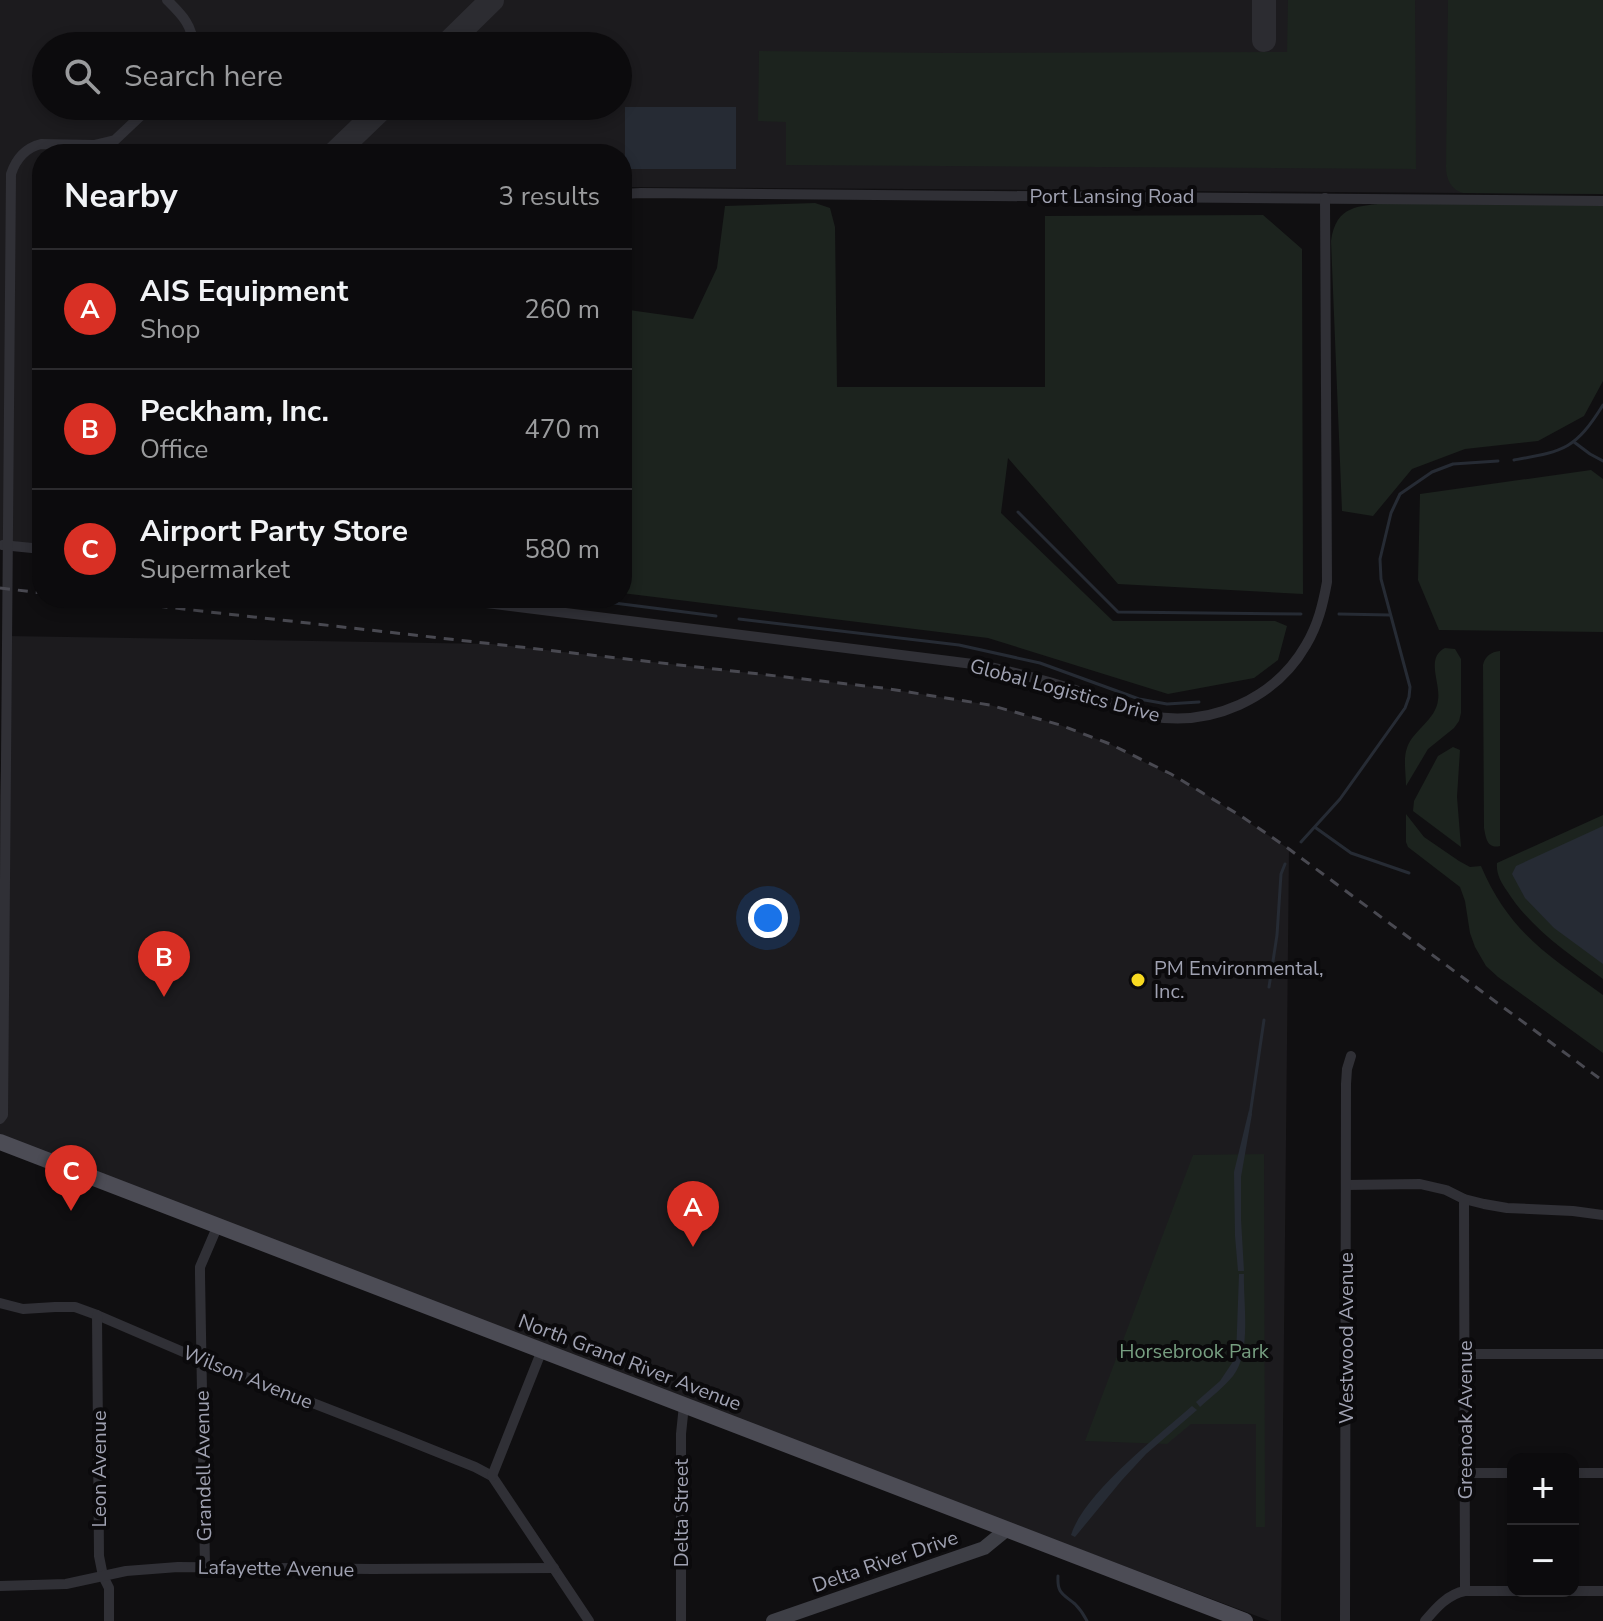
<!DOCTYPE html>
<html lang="en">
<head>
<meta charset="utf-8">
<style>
	:root { --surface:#0c0b0d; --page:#151416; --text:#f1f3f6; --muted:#9a9b9d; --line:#2c2b2e; --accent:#d93025 }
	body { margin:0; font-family:"Nunito Sans",sans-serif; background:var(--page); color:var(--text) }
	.controls { position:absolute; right:24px; bottom:24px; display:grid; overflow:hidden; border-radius:16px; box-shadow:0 4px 12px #0003 }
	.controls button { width:72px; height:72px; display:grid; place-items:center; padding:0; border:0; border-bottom:2px solid var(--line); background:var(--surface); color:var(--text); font:40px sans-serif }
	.you { position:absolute; left:768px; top:918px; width:28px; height:28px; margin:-20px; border:6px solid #fff; border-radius:50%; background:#1a73e8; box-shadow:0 0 0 12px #1a73e833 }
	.badge { display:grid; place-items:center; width:52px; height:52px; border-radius:50%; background:var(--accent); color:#fff; font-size:26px; font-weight:700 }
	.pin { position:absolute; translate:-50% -66px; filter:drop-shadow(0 2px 4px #0008) }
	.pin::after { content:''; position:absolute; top:42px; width:28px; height:24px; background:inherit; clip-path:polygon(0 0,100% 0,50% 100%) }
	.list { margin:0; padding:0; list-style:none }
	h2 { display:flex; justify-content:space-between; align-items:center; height:104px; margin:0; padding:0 32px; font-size:34px }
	h2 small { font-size:26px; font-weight:400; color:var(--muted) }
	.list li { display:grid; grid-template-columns:52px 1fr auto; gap:24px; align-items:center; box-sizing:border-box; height:120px; padding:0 32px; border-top:2px solid var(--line) }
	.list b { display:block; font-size:30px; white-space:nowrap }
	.list p { margin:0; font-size:26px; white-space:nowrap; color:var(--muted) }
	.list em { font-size:26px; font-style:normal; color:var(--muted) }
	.icon { flex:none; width:44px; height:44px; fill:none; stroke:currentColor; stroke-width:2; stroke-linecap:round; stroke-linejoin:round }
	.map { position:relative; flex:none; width:1603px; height:1621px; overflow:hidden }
	.search { position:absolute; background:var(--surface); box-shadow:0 4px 12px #0003; left:32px; top:32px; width:600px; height:88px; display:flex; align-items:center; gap:20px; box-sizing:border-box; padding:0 28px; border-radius:44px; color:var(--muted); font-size:30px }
	.panel { position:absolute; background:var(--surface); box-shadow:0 4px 12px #0003; left:32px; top:144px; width:600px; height:464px; border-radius:32px }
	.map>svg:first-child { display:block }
	.built { fill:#1c1b1e; fill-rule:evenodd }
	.green { fill:#1c231e }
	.water { fill:#262b34 }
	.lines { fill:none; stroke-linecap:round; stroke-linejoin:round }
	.stream { stroke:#262b34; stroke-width:3 }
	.taxiway { stroke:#2c2c31; stroke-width:24 }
	.street { stroke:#303036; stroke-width:10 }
	.secondary { stroke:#3e3f46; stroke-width:14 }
	.primary { stroke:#4c4c55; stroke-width:16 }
	.rail { stroke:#494951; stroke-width:3; stroke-dasharray:10 8; stroke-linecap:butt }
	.poi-dot { fill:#f8da20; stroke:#0b0a0c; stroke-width:3 }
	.labels { text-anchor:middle; stroke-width:8; stroke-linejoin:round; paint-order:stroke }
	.street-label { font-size:20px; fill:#a0a2b2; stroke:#0b0a0c }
	.poi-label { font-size:20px; fill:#a0a2b2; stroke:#0b0a0c; text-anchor:start }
	.park-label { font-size:20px; fill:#769e80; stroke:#0b0a0c }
</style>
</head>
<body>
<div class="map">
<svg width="1603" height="1621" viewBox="0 0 1603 1621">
	<rect width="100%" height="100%" fill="#100f11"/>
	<g class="built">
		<path d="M0 0H1603V194L622 187V154H42V545L0 540ZM46 46H618V106H46Z"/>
		<path d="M6 636 492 644 883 688 990 705 1060 725 1110 744 1207 795 1289 849 1281 1621H1270L0 1142V796Z"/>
	</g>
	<g class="green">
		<path d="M1288 0H1415L1416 169 786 165V122L758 121 759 51 946 53 1287 52Z"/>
		<path d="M1448 0H1603V194L1463 193C1451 190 1446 179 1446 167Z"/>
		<path d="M815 203 830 208 835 227 837 387H1045V216L1263 215 1302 249 1303 594 1118 584 1008 458 1001 513 1113 621H1275L1287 626 1278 660 1254 678 1168 694 988 638 622 593V309L693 319 717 268 725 206Z"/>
		<path d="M1389 203 1603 205V381L1584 416 1538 441 1465 449 1412 469 1373 516 1342 511 1331 241C1336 205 1358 206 1389 203Z"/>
		<path d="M1591 470 1603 479V632L1439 630 1418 580 1420 494Z"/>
		<path d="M1445 648 1455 649 1461 659V713L1459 721 1454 728 1428 749 1406 786C1406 774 1403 758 1407 748 1413 730 1436 720 1438 700 1441 683 1425 658 1445 648Z"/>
		<path d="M1500 651V846C1487 849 1486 838 1484 828L1483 665C1485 656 1491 652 1500 651Z"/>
		<path d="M1453 747 1460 750 1457 797 1461 847 1413 811 1414 801 1438 756Z"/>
		<path d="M1406 814 1424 837 1459 861 1470 867 1481 866C1509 932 1548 955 1603 995V1053L1498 977 1486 966 1475 947 1470 933 1465 901 1460 887 1408 847 1406 842Z"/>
		<path d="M1603 815V979C1568 953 1531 929 1507 891 1501 882 1496 874 1497 863Z"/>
		<path d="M1264 1154 1265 1527H1256V1424H1191L1167 1444 1085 1441 1193 1155Z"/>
	</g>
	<g class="water">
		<rect x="625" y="107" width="111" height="62"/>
		<path d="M1603 826V964L1554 928 1525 898 1512 874 1516 866Z"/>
		<path d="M1249 1110 1252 1114 1241 1177V1219L1244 1271H1238L1235 1236 1234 1172Z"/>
		<path d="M1239 1274H1244C1243 1303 1252 1352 1233 1376 1224 1387 1211 1397 1200 1407L1196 1402 1220 1381 1236 1357Z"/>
		<path d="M1192 1406 1197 1410 1146 1454 1122 1480 1075 1537 1071 1535C1084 1493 1158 1436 1192 1406Z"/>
	</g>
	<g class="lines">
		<g class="stream">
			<path d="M1574 442 1590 454 1603 461"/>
			<path d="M1514 460C1564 451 1575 450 1603 405"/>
			<path d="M1018 512 1118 612 1301 614"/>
			<path d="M575 598 716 616"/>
			<path d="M1339 614 1390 615"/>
			<path d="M739 619 959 645 1040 663 1139 699 1167 704 1199 702"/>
			<path d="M1316 828 1351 853 1409 873"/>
			<path d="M1301 842 1340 799 1405 708 1409 697 1410 687 1381 579 1380 559 1391 513 1400 494 1432 472 1453 464 1498 461"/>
			<path d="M1269 987 1277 935 1281 874 1285 864"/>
			<path d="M1250 1115 1264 1020"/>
			<path d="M1058 1576C1057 1594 1063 1594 1075 1604 1080 1609 1084 1615 1087 1621"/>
		</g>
		<g class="taxiway">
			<path d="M1264 40V0"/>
			<path d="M445 46 492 0"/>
			<path d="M334 154 384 106"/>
		</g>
		<g class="street">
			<path d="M167 0C181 14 193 25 193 46"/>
			<path d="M622 194 641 193 1603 201"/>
			<path d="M2 545 42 549"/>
			<path d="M446 598 981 665C1017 673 1052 682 1087 694 1108 701 1128 712 1150 716 1211 727 1275 699 1306 645 1318 625 1323 604 1327 582L1325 198"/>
			<path d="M0 1119 3 1115 11 174C16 159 25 148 41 144L94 145 115 140 151 106"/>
			<path d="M1346 1185 1420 1184 1446 1190 1464 1199 1484 1204 1507 1208 1573 1211 1603 1215"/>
			<path d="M0 1303 23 1309 55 1307H75L97 1315 202 1360 395 1435 475 1467 492 1476 589 1621"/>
			<path d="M97 1315 99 1556 103 1576 109 1588V1621"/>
			<path d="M1465 1354H1603"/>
			<path d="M1465 1473H1513"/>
			<path d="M1573 1473H1603"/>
			<path d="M492 1476 542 1350"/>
			<path d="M205 1567 200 1275V1267L218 1225"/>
			<path d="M0 1586 66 1584 126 1571 178 1567 372 1569 554 1568"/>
			<path d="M1465 1591H1603"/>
			<path d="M681 1621V1434L684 1405"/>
			<path d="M1345 1621 1346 1084 1347 1069 1351 1056"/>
			<path d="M1425 1621C1436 1608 1448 1594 1465 1591L1464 1199"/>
		</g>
		<path class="secondary" d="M773 1621 984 1548 1006 1530"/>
		<path class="primary" d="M0 1142 1245 1621"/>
		<g class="rail">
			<path d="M0 588 42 593"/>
			<path d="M86 598 883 688 990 705 1060 725 1110 744 1171 774 1241 816 1289 849 1603 1081"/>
		</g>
	</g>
	<circle class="poi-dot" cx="1138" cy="980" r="8"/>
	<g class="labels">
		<g class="street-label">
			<text x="1112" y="203">Port Lansing Road</text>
			<text transform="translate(1065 690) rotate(15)" y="7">Global Logistics Drive</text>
			<text transform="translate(1346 1338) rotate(-90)" y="7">Westwood Avenue</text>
			<text transform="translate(630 1362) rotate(21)" y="7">North Grand River Avenue</text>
			<text transform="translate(248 1377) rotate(22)" y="7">Wilson Avenue</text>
			<text transform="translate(1465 1420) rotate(-90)" y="7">Greenoak Avenue</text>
			<text transform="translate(203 1466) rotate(-91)" y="7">Grandell Avenue</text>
			<text transform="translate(99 1469) rotate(-90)" y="7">Leon Avenue</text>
			<text transform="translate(681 1513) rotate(-90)" y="7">Delta Street</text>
			<text transform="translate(885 1561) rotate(-19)" y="7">Delta River Drive</text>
			<text transform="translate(276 1568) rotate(1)" y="7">Lafayette Avenue</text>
		</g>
		<g class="poi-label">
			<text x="1154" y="975">PM Environmental,<tspan x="1154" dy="23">Inc.</tspan></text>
		</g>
		<g class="park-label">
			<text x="1194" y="1358">Horsebrook Park</text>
		</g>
	</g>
</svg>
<div class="controls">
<button>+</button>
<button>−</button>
</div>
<div class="you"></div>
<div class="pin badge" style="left:693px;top:1247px">A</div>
<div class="pin badge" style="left:164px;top:997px">B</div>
<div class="pin badge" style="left:71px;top:1211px">C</div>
<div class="search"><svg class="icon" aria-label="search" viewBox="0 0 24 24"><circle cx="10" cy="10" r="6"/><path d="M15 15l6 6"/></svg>Search here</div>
<section class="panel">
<h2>Nearby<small>3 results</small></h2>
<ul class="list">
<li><span class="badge">A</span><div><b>AIS Equipment</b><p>Shop</p></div><em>260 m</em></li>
<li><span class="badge">B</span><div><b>Peckham, Inc.</b><p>Office</p></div><em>470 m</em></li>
<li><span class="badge">C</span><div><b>Airport Party Store</b><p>Supermarket</p></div><em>580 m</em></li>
</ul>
</section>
</div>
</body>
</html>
